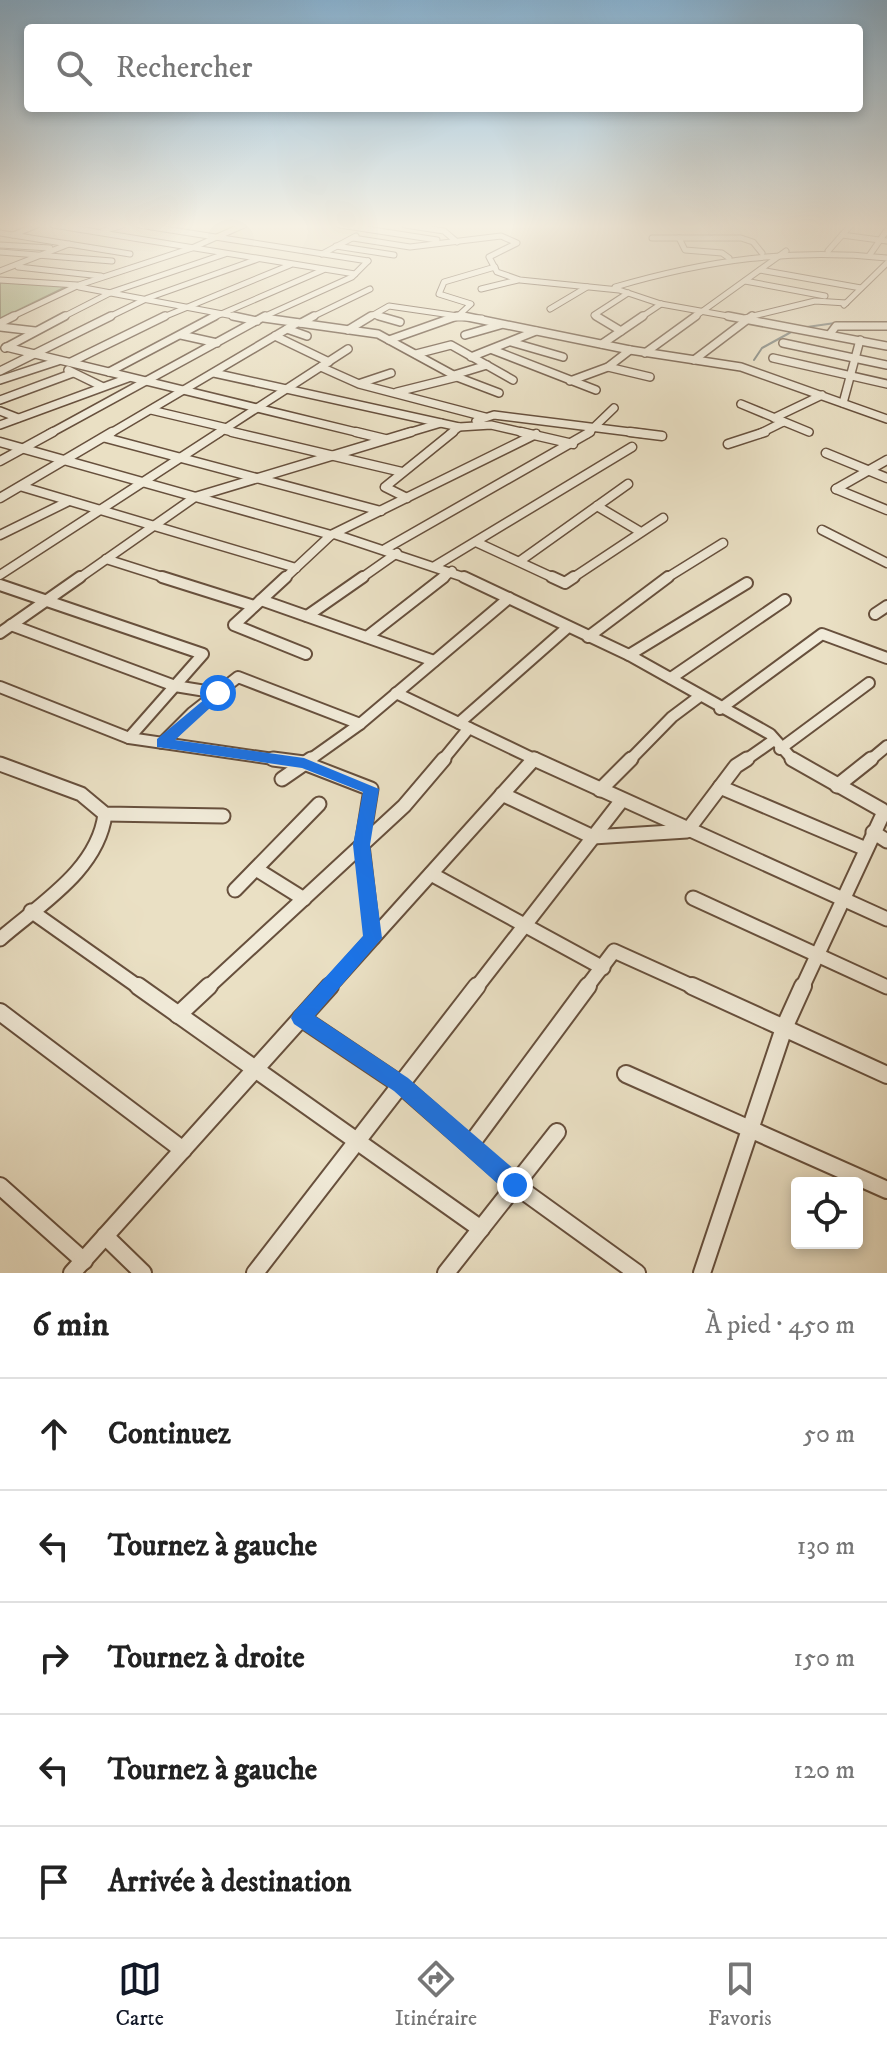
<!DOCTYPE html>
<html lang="fr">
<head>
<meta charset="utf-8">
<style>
	:root { --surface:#fff; --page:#f6f6f6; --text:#222; --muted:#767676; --line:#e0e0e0; --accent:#111827 }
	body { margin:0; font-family:"IM FELL DW Pica",serif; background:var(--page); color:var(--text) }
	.controls { position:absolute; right:24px; bottom:24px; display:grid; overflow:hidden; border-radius:8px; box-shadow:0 4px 12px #0003 }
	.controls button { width:72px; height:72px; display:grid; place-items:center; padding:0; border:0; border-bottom:2px solid var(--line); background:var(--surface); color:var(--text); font:40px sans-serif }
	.stop { position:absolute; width:24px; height:24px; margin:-18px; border:6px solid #1a73e8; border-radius:50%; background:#fff }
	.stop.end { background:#1a73e8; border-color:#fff; box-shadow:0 2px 8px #0008 }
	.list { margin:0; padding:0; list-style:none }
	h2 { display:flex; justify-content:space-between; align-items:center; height:104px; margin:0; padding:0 32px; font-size:34px }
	h2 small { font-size:26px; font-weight:400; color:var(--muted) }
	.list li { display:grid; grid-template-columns:52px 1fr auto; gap:24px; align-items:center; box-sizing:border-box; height:112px; padding:0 32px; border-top:2px solid var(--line) }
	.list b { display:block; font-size:30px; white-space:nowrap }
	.list em { font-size:26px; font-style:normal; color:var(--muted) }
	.icon { flex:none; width:44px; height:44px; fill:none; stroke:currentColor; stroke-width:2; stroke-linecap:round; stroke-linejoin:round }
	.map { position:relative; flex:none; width:887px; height:1273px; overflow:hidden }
	.search { position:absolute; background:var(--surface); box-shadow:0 4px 12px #0003; left:24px; right:24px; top:24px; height:88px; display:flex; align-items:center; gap:20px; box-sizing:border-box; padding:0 28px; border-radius:8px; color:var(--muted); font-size:30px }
	.sheet { height:664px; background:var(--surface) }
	nav { display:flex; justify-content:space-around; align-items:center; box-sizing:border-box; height:112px; border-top:2px solid var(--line); background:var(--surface); font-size:22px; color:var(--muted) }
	nav a { display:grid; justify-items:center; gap:4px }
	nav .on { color:var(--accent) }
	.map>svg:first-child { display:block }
	.green { fill:#b2c397; stroke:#767254; stroke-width:2 }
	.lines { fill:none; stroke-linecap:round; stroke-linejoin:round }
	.stream { stroke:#757c78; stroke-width:2 }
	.minor-far5-casing { stroke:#67503d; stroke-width:7 }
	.minor-far4-casing { stroke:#67503d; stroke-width:10 }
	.minor-far3-casing { stroke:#67503d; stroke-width:11 }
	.minor-far2-casing { stroke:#67503d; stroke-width:14 }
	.minor-far1-casing { stroke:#67503d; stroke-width:17 }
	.minor-casing { stroke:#67503d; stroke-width:20 }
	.minor-far5 { stroke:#f1ebd9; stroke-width:5 }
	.minor-far4 { stroke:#f1ebd9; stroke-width:7 }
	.minor-far3 { stroke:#f1ebd9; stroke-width:8 }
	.minor-far2 { stroke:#f1ebd9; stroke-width:10 }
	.minor-far1 { stroke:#f1ebd9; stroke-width:13 }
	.minor { stroke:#f1ebd9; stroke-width:16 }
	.route { fill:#1a73e8 }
</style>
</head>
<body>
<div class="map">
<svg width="887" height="1273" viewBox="0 0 887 1273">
	<rect width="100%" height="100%" fill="#eae0c4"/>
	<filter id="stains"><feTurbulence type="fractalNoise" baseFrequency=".0025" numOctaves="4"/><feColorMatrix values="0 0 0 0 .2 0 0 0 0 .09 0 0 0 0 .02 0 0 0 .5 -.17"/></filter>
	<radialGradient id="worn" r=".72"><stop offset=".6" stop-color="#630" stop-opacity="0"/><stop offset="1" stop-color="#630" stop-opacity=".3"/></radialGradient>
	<path class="green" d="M0 282 68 286 0 319Z"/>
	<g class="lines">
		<g class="stream">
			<path d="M800 328 835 323"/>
			<path d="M754 360 762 348 793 331"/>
		</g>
		<g class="minor-far5-casing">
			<g id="minor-far5">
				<path d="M53 225 355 274"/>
				<path d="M139 225 368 261"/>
				<path d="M340 225 437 240"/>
				<path d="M405 225 444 231 457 242"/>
				<path d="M103 231 123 225"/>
				<path d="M0 233 130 254"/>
				<path d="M13 235 37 225"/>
				<path d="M842 235 887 241"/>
				<path d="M353 238 410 247 501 236 517 243 489 257 497 272 520 280 619 290 661 304 739 318"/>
				<path d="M652 238H741L753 242 762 253"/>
				<path d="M679 238 685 250 722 253 729 258"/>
				<path d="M0 245 50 248"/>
				<path d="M336 246 394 255"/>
				<path d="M828 251 851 225"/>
				<path d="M0 252 112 261"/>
				<path d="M322 254 356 236"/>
				<path d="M869 256 887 230"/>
				<path d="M18 267 101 276"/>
				<path d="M760 270 861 288"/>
				<path d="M0 271 69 244"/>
				<path d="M0 280 77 285"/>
				<path d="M745 281 825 296"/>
				<path d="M79 287 244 318"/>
				<path d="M481 289 518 280"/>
				<path d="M617 289 615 287C707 260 792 248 887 258"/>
				<path d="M844 305 887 263"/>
				<path d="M550 309 587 287"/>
				<path d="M373 315 386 318"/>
				<path d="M9 318 79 285 192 248 244 225"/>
				<path d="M61 318 112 292 225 254"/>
				<path d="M107 318 148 298 258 259"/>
				<path d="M161 318 290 265"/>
				<path d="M212 318 323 270"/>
				<path d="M261 318 352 277 368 261"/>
				<path d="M264 318H267"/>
				<path d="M310 318 370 289"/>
				<path d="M368 318 389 306 458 316 471 304 439 294 444 282 495 267"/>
				<path d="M451 318H482"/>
				<path d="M600 318 594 315 628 293"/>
				<path d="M640 318 661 304"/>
				<path d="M693 318 786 251"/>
				<path d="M745 318 815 301 846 303"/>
			</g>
		</g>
		<g class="minor-far4-casing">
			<g id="minor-far4">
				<path d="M233 316 257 321"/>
				<path d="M379 316 400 322"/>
				<path d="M463 316 630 350 741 367 887 419"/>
				<path d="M596 316 621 331"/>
				<path d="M728 316 887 346"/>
				<path d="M264 318 378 334 457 377 499 393"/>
				<path d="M0 323 14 316"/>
				<path d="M301 323 314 316"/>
				<path d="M0 327 35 331"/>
				<path d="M287 329 307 336"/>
				<path d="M348 330 371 316"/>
				<path d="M830 334 836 326H887"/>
				<path d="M181 335 217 343"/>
				<path d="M465 335 500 325"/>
				<path d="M275 336 329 362"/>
				<path d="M389 340 457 316"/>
				<path d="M511 342 563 357"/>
				<path d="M783 343 887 365"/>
				<path d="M602 344 643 316"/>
				<path d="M6 347 364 434"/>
				<path d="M5 348 65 316"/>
				<path d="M493 350 596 390"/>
				<path d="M645 353 696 316"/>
				<path d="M416 354 451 345 513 380"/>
				<path d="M471 357 536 331"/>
				<path d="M773 358 887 384"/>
				<path d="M694 360 752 316"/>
				<path d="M71 362 165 316"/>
				<path d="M321 367 359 384 485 417"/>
				<path d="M608 367 650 377"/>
				<path d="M68 370 101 386"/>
				<path d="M0 371 111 316"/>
				<path d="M109 372 215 316"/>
				<path d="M214 373 459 427 491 425 530 434"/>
				<path d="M454 375 487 365"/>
				<path d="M0 380 58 361"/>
				<path d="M570 381 608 367 630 350"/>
				<path d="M361 383 391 373"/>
				<path d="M397 392 457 377"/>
				<path d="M0 400 73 373"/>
				<path d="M843 403 860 340"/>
				<path d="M741 404 809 432"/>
				<path d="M151 410 227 428"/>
				<path d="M0 411 18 418"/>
				<path d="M774 418 822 395"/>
				<path d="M476 421 494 415 646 434"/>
				<path d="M0 425 128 378"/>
				<path d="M224 430 241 434"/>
				<path d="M49 434 265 316"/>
				<path d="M109 434 297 323"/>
				<path d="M217 434 348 349"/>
				<path d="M404 434 441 423"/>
				<path d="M450 434 459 427"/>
				<path d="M587 434 614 408"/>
				<path d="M759 434 783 422"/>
			</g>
		</g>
		<g class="minor-far3-casing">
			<g id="minor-far3">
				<path d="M232 432 402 472"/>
				<path d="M356 432 385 439"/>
				<path d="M521 432 573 444"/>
				<path d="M630 432 662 436"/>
				<path d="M106 438 381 511"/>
				<path d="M0 442 331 535"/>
				<path d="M728 444 765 432"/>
				<path d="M826 453 887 478"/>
				<path d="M0 461 53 432"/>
				<path d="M23 487 296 568"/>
				<path d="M836 489 887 460"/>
				<path d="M836 489 887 510"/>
				<path d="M0 498 112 432"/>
				<path d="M407 498 385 487 453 432"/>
				<path d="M597 506 639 531"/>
				<path d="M822 530 887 563"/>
				<path d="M334 534 469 579"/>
				<path d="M0 535 69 501"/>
				<path d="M476 542 556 579"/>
				<path d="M385 549 590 432"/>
				<path d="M106 559 169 579"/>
				<path d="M520 561 628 484"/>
				<path d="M435 566 632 447"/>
				<path d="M0 575 220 432"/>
				<path d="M78 579 195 497 411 432"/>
				<path d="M284 579 331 535 536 434"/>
				<path d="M360 579 397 553"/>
				<path d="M442 579 452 571"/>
				<path d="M571 579 663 518"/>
				<path d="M665 579 723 543"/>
			</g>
		</g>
		<g class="minor-far2-casing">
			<g id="minor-far2">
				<path d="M162 577 254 606"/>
				<path d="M286 577 234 625 306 654"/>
				<path d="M464 577 629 655 770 734 794 761"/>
				<path d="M552 577 565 583 574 577"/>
				<path d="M0 585 203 654 129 738"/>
				<path d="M261 600 434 661"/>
				<path d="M875 614 887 606"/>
				<path d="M307 616 363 577"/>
				<path d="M11 625 175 686 218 693"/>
				<path d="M0 633 80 577"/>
				<path d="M367 637 444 577"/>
				<path d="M588 637 668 577"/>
				<path d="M629 655 747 583"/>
				<path d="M671 678 785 600"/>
				<path d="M0 687 129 738 287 761"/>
				<path d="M396 693 538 761"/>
				<path d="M720 709 822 634 887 658"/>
				<path d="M459 723 568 627"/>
				<path d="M162 743 192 713 238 677 360 724"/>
				<path d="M780 749 869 683"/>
				<path d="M308 761 360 724 509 598"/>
				<path d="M442 761 469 728"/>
				<path d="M629 761 672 717 700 696"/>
				<path d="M744 761 774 740"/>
				<path d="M869 761 887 746"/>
			</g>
		</g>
		<g class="minor-far1-casing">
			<g id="minor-far1">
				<path d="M273 759 304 763 371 789 362 845 373 938"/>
				<path d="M534 759 887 919"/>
				<path d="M792 759 882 810 883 814 802 988"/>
				<path d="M0 764 81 794 105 814 223 816"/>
				<path d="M282 779 311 759"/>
				<path d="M837 786 871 759"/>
				<path d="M720 787 866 849"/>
				<path d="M600 790 631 759"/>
				<path d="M502 794 593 837 687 831 736 766 747 759"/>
				<path d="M873 832 887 841"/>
				<path d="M256 869 304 899"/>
				<path d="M431 874 603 968"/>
				<path d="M235 890 319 804"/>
				<path d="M693 898 887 987"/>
				<path d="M31 911 140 988"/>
				<path d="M0 939C40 904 98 870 105 814"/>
				<path d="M207 988 404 806 444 759"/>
				<path d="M328 988 534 759"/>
				<path d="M476 988 622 800"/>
				<path d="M586 988 614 951 696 988"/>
			</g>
		</g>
		<g class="minor-casing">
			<g id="minor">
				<path d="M138 986 481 1229"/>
				<path d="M692 986 887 1075"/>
				<path d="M0 1012 183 1150"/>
				<path d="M178 1015 209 986"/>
				<path d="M301 1018 401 1085 515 1185 637 1273"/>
				<path d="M626 1074 887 1190"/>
				<path d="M471 1144 588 986"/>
				<path d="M0 1186 84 1261"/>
				<path d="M105 1236 143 1273"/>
				<path d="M72 1273 330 986"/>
				<path d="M255 1273 477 986"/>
				<path d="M446 1273 557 1132"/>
				<path d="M702 1273 784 1028 803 986"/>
			</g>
		</g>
		<use href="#minor-far5" class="minor-far5"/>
		<use href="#minor-far4" class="minor-far4"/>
		<use href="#minor-far3" class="minor-far3"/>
		<use href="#minor-far2" class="minor-far2"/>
		<use href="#minor-far1" class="minor-far1"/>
		<use href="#minor" class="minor"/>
	</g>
	<linearGradient id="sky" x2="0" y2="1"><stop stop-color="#89b6d7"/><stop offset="0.56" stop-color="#f6f1e4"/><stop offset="1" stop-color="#f6f1e4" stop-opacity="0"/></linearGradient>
	<rect width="887" height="404" fill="url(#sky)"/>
	<path class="route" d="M218 688 225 693 223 696 175 740 304 758 379 789 370 845 382 938 315 1016 408 1078 523 1177 527 1185 523 1193 515 1196 508 1193 394 1091 294 1024 291 1018 294 1012 363 936 353 845 363 792 302 768 157 747V739Z"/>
	<rect width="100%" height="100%" filter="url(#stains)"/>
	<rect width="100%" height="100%" fill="url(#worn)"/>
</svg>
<div class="controls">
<button><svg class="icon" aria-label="locate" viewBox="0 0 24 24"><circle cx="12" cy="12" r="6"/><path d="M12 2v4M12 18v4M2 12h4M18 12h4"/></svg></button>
</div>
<div class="stop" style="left:218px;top:693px"></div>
<div class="stop end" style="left:515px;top:1185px"></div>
<div class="search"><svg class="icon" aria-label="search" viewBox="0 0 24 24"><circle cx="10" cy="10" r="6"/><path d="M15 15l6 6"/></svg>Rechercher</div>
</div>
<section class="sheet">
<h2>6 min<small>À pied · 450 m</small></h2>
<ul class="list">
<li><svg class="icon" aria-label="ahead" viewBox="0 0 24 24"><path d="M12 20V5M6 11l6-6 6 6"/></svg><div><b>Continuez</b></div><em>50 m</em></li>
<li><svg class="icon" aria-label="left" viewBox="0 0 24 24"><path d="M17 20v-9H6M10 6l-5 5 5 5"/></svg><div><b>Tournez à gauche</b></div><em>130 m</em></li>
<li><svg class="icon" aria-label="right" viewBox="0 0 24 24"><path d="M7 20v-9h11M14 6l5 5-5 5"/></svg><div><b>Tournez à droite</b></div><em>150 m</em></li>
<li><svg class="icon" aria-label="left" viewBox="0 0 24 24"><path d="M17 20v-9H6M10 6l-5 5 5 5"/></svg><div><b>Tournez à gauche</b></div><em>120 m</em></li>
<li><svg class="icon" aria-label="arrive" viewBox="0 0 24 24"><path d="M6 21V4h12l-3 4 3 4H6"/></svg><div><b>Arrivée à destination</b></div></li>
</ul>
</section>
<nav>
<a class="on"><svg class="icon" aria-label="map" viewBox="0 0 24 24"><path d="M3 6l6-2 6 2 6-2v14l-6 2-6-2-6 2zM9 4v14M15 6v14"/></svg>Carte</a>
<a><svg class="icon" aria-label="directions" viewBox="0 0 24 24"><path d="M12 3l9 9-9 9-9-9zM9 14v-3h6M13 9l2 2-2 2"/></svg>Itinéraire</a>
<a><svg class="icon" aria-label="saved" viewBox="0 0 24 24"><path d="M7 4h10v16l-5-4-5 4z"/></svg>Favoris</a>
</nav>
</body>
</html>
